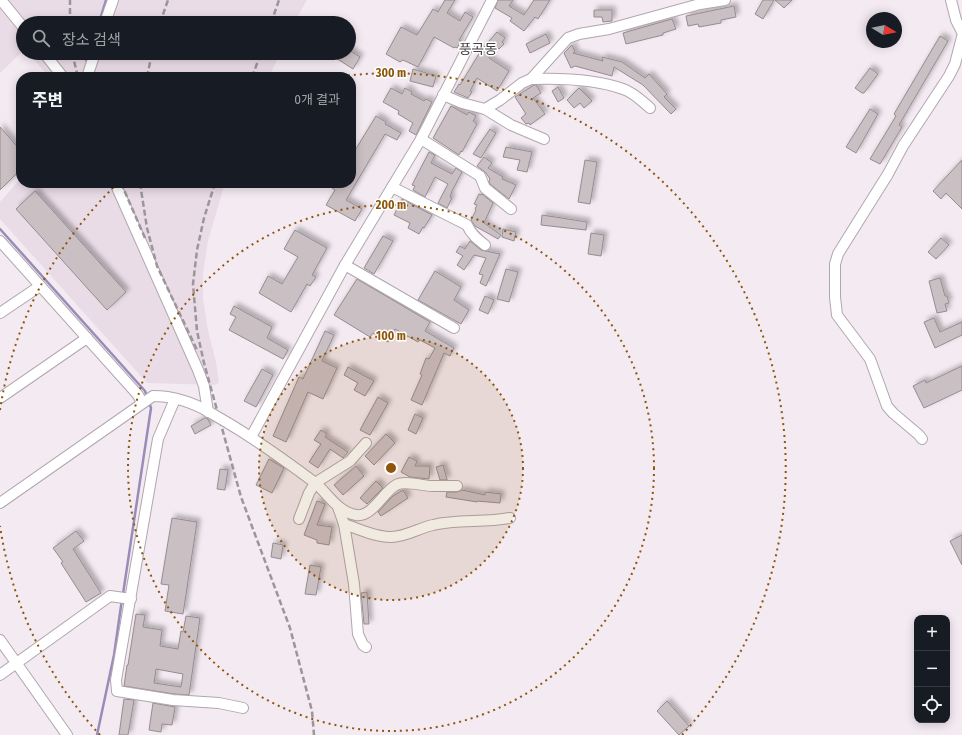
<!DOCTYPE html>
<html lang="ko">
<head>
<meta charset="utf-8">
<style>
	:root { --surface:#171b24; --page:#242831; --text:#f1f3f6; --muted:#9ea1a6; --line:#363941 }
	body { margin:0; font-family:"Fira Sans Condensed","Noto Sans KR",sans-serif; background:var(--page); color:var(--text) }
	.controls { position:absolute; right:12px; bottom:12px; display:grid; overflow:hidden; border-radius:8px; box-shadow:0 2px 10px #0003 }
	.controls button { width:36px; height:36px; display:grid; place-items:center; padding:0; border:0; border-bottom:1px solid var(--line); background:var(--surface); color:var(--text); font:20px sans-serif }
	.compass { position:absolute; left:866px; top:12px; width:36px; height:36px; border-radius:50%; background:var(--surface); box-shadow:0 2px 10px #0003; rotate:100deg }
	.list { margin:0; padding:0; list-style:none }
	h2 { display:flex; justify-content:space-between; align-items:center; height:52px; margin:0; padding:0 16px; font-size:17px }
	h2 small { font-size:13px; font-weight:400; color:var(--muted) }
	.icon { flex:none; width:22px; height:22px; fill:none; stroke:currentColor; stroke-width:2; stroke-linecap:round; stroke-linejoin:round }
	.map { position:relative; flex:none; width:962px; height:735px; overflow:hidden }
	.search { position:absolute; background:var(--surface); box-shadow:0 2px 10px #0003; left:16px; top:16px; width:340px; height:44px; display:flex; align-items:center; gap:10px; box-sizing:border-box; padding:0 14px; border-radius:22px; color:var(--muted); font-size:15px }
	.panel { position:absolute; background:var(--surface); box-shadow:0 2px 10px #0003; left:16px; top:72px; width:340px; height:116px; border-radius:16px }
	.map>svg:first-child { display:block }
	.built { fill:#eadce7 }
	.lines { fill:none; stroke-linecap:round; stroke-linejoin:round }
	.stream { stroke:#998cb9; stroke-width:2.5 }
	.building { fill:#cabfc3; stroke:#968c90; fill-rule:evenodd; filter:url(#shadow) }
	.minor-casing { stroke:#b0a7ae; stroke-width:12 }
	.minor { stroke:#fff; stroke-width:10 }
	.rail { stroke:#9c959b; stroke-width:2.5; stroke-dasharray:6 3; stroke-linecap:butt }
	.minor-bridge-casing { stroke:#b0a7ae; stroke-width:12; stroke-linecap:butt }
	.minor-bridge { stroke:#fff; stroke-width:10 }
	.ring { fill:none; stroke:#8d560b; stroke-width:2; stroke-dasharray:2 4 }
	.labels { text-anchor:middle; stroke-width:3; stroke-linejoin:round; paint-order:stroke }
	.quarter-label { font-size:14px; fill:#463f44; stroke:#fff }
	.centre { fill:#8d560b; stroke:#fff; stroke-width:2 }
	.ring-label { font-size:12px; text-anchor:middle; font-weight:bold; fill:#8d560b; stroke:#fff; stroke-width:3; stroke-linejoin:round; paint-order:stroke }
</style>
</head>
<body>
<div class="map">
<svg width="962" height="735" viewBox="0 0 962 735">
	<defs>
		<filter id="shadow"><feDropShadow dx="3.5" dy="-3.5" stdDeviation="2" flood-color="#0004"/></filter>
	</defs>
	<rect width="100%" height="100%" fill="#f4ebf2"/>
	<g class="built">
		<path d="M0 0H307L294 23H23V51L0 73Z"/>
		<path d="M28 53H280L269 77H49Z"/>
		<path d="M21 178V183H225L208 241 203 274V299L208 330 216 362 219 383 214 385 147 383 0 219V202Z"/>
	</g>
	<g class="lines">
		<g class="stream">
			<path d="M99 23 106 0"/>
			<path d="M86 60 89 53"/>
			<path d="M0 229 145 391 147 397"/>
			<path d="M123 594 151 408 149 402"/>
			<path d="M97 735 114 655 122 599"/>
		</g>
	</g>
	<g class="building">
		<path d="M445 0H455L447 13 460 21 465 12 473 17 459 40 461 41 457 48 455 47 454 48 434 37 418 67 403 60 400 62 386 54 401 27 417 35 433 9 438 12Z"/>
		<path d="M498 0H513L509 6 524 15 534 0H550L538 19 535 17 524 31 510 21 512 18 495 8Z"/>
		<path d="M763 0H774L763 19 755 14Z"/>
		<path d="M775 0H792L784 8Z"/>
		<path d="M734 6 736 17 721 20V23L699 27 698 24 688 26 686 16Z"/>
		<path d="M594 10H612V21L603 22 602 17H594Z"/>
		<path d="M672 19 676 29 663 33V35L626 44 623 33Z"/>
		<path d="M497 32 505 38 502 42 504 44 499 49 496 46 489 58 509 71 497 91 477 78 470 91 472 92 468 98 454 92 459 84 460 85 483 47H484Z"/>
		<path d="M546 34 550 43 530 53 526 44Z"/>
		<path d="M940 36 948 41 899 125 902 127 880 164 870 159 896 116 894 114Z"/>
		<path d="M572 45 575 52 573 53 603 61 602 57 622 62 645 78 649 74 667 94 664 97 676 109 671 114 643 85 614 67 612 76 575 66 571 68 564 53Z"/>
		<path d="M349 50 360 57 353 69 328 53H349Z"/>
		<path d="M870 68 878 74 864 93H862L855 88Z"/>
		<path d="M413 69 436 76 433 87 410 81Z"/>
		<path d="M534 85H536L541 93 533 98 545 114 530 125 529 123 526 124 521 118 526 114 515 97Z"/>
		<path d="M558 87 564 98 558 102 552 91Z"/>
		<path d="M391 88 402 94 405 88 412 92 411 94 424 101 426 99 432 102 416 135 409 131 413 123 398 114 399 111 383 102Z"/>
		<path d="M579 88 592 101 584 108 580 103 574 108 567 100Z"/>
		<path d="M451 106 467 115 469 112 476 116 473 121 477 124 462 152 461 151 459 155 433 138Z"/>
		<path d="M870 109 878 114 856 153 846 147Z"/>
		<path d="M376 116 386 122 385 124 401 133 397 140 385 134 346 200 362 209 355 221 326 205 335 190 332 188 335 183H351V157Z"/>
		<path d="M0 127 21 151V169L0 190Z"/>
		<path d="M490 129 496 133 481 158 473 154Z"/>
		<path d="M506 147 532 152 527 172 517 170 520 160 503 157Z"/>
		<path d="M429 152 435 155 431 163 452 174 456 168 462 172 452 191 450 197 452 198 447 208 438 203 448 184 435 177 425 197 413 190 415 186 412 185Z"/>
		<path d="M484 157 492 163 488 168 503 177 502 179 516 185 509 199 490 184 489 181 490 179 486 173 477 166Z"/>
		<path d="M585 160 597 162 590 204 578 202Z"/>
		<path d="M962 160V209L946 193 941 199 933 191Z"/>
		<path d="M35 191 126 292 107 310 16 209Z"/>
		<path d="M479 194 481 195 482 194 493 203 484 223 501 235 498 239 475 226 471 220 476 210 475 209 477 205 474 204Z"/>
		<path d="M402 199 432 215 424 228 423 227 419 234 408 228 410 223 394 215Z"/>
		<path d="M542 215 587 222 586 230 541 225Z"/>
		<path d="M503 229 516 232 514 241 502 237Z"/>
		<path d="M295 230 327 248 312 275 316 277 310 286 307 284 291 312 259 293 268 276 282 284 298 257 284 249Z"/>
		<path d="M591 233 604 235 601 256 588 254Z"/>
		<path d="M383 236 393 241 374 274 364 268Z"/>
		<path d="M941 238 949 245 936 259 928 252Z"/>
		<path d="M470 241 481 250 500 254 486 286 480 283 483 275 479 274 486 258 474 255 464 270 457 265 463 256 456 252 460 246 465 249Z"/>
		<path d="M506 269 518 272 509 302 497 299Z"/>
		<path d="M435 271 461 287 454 300 469 310 461 324 418 300Z"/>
		<path d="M940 278 945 296H947L949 303 945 304 947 311 937 313 929 281Z"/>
		<path d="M357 279 430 322 425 331 454 348 450 356 444 353 422 405 411 400 422 375 420 374 426 358 429 359 435 348 420 340 418 342 395 329 388 342 373 333 370 337 334 315Z"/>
		<path d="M485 296 494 300 488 314 479 310Z"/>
		<path d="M234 306 272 327 267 338 288 350 283 359 229 330 236 317 230 314Z"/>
		<path d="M934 318 940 332 962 322V335L935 348 924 322Z"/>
		<path d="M325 331 334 335 322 361 337 368 323 399 308 392 286 442 273 436 299 377 303 379Z"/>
		<path d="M962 366V390L924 408 913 386 925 380 926 383Z"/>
		<path d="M348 367 374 381 365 396 354 390 358 383 344 375Z"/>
		<path d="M262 369 273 375 256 407 244 401Z"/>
		<path d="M378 397 388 403 370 435 360 430Z"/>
		<path d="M415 414 423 418 416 434 408 430Z"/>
		<path d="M205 418H207L211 425 195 434 191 426Z"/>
		<path d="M321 430 327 434 325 437 348 452 343 458 330 449 318 468 309 462 321 444 314 440Z"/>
		<path d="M386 434 395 443 374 465 365 456Z"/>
		<path d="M409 457 417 461 415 466H430L429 479 410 477 401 472Z"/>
		<path d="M269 459 284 468 272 493 256 485Z"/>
		<path d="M443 465 447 479V480H440L436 467Z"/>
		<path d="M356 466 364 476 343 495 334 485Z"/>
		<path d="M220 469 228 470 225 490 217 489Z"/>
		<path d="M376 481 383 488 367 504 360 498Z"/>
		<path d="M403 490 408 498 381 516 378 512 393 496Z"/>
		<path d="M462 490 485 495V492L501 494 500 503 477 501V502L446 497 447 492H457Z"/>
		<path d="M317 501 325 504 317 525 332 527 329 545 317 543V540L304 535Z"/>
		<path d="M172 518 197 522 183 614 165 611 169 585 161 584Z"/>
		<path d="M76 531 84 541 73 549 101 593 86 602 61 563 63 562 53 548Z"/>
		<path d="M962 535V565L950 541Z"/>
		<path d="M273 543 283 545 281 559 271 557Z"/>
		<path d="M310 565 321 567 316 595 305 594Z"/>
		<path d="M367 592 369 624H364L361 593Z"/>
		<path d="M136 614 145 615 143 627 162 630 160 646 178 649 181 631 183 632 186 616 200 618 189 695 174 694 124 686 127 665H128ZM156 669 183 674 181 687 154 683Z"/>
		<path d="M124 699 134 700 128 735H119Z"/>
		<path d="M667 701 689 726 679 735 657 711Z"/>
		<path d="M153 703 175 707 172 725 162 724 161 732 149 730Z"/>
	</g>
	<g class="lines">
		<g class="minor-casing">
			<g id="minor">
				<path d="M1 0 23 27"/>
				<path d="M951 0 956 20 962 32"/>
				<path d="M105 23 113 0"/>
				<path d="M44 53 63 77"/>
				<path d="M87 77 95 53"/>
				<path d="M531 79C559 78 596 79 623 89 633 92 642 101 650 108"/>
				<path d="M443 95 462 103 485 109 500 100 522 83 531 79 568 38 579 34 609 29 700 4 725 0"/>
				<path d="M485 109 511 125 544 139"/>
				<path d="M421 139 480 176 485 188 511 209"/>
				<path d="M115 183 198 370 204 386 208 412"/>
				<path d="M392 187 467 225C471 234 477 239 485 245"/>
				<path d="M0 241 138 395 142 403"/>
				<path d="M345 265 454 328"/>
				<path d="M0 313 40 286"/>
				<path d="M0 398 87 338"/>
				<path d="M175 399 158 439 116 680 117 691 173 700 219 703 243 708"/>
				<path d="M228 423C258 441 286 461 314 482 328 493 337 512 356 515 372 518 384 491 396 485 404 480 423 486 432 486 440 486 448 486 457 486"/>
				<path d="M251 437 345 265 421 139 492 0"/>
				<path d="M922 439 919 435 893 413 887 406 870 359 837 315 835 297V264L838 254 851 233 888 174 903 146 949 76 955 64 962 37"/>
				<path d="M0 503 153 396C173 396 194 403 211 413"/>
				<path d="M338 507 344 524 354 584 358 634 363 645 366 647"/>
				<path d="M299 519 309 493 315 483 350 461 366 443"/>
				<path d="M344 524C359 529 375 537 391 537 406 537 419 528 433 525 458 519 484 523 510 518"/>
				<path d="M0 640 67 735"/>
				<path d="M0 675 110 596 131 599"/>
			</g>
		</g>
		<use href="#minor" class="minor"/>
		<g class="rail">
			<path d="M70 23V0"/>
			<path d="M160 23 168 0"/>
			<path d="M271 23 279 0"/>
			<path d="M72 53 78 77"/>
			<path d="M147 77 152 53"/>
			<path d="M252 77 261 53"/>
			<path d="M121 183 145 238"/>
			<path d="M140 183 147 228 157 266 198 352"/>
			<path d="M215 183 204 218 197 250 193 284 197 331 204 363 241 497 290 628 312 711 314 735"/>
		</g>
		<g class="minor-bridge-casing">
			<path id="minor-bridge" d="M211 413 228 423"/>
		</g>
		<use href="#minor-bridge" class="minor-bridge"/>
	</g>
	<circle cx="391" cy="468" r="132" fill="#8d560b" fill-opacity=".12"/>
	<g class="ring">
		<circle cx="391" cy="468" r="132"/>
		<circle cx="391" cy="468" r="263"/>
		<path d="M100 735A395 395 0 0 1 0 526M0 410A395 395 0 0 1 117 184M336 77A395 395 0 0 1 682 735"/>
	</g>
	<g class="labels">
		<g class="quarter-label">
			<text x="478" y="54">풍곡동</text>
		</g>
	</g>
	<circle cx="391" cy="468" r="6" class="centre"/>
	<g class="ring-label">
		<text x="391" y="77">300 m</text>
		<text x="391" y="209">200 m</text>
		<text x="391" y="340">100 m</text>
	</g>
</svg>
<div class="controls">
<button>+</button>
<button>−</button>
<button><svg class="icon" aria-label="locate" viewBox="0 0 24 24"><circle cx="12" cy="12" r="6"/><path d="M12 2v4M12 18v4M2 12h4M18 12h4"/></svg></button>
</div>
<svg class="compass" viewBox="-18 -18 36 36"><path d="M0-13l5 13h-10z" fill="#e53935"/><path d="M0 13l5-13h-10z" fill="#9ea1a6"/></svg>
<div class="search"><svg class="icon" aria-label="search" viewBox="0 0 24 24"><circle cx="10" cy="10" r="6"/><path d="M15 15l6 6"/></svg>장소 검색</div>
<section class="panel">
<h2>주변<small>0개 결과</small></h2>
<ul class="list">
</ul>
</section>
</div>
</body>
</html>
